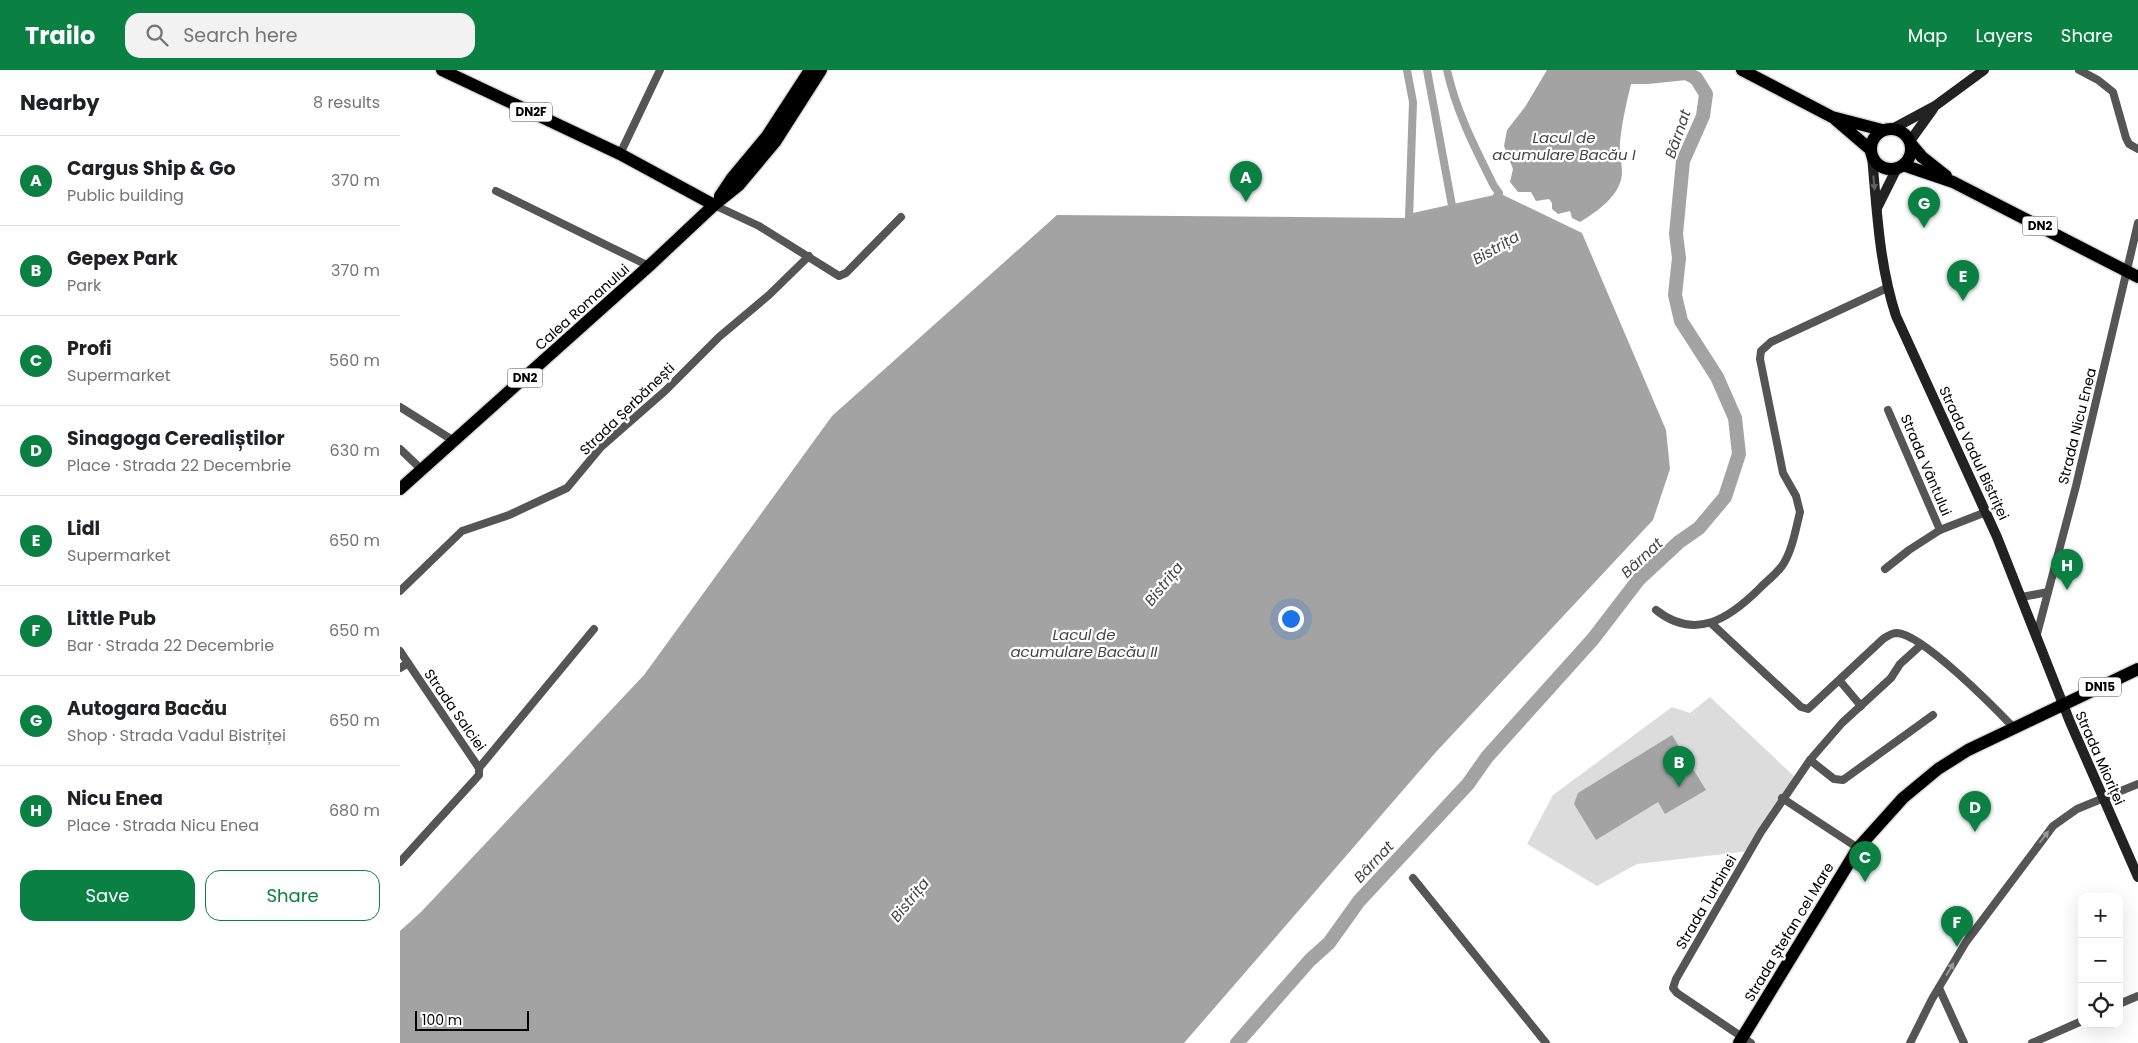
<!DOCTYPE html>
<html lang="en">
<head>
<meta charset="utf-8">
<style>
	:root { --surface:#fff; --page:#f2f2f2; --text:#202124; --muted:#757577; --line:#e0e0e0; --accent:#0b8043 }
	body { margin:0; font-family:Poppins,sans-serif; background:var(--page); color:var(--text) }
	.controls { position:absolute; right:15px; bottom:15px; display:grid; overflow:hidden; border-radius:10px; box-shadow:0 5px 20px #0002 }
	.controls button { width:45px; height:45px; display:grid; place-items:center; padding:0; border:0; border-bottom:1px solid var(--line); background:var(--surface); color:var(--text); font:25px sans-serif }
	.scale { position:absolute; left:15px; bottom:12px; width:114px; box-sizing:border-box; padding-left:5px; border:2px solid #000; border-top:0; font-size:14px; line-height:18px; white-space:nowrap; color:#000; -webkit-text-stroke:4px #fff; paint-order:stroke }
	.you { position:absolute; left:890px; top:548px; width:18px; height:18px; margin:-12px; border:4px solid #fff; border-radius:50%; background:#1a73e8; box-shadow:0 0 0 8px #1a73e833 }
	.badge { display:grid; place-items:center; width:32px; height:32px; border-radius:50%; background:var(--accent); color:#fff; font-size:16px; font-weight:700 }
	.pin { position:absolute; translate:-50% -41px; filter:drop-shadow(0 1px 2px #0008) }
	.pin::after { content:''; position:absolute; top:26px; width:18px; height:15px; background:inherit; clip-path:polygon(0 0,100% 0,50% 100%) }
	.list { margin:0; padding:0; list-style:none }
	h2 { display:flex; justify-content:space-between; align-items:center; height:65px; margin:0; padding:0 20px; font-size:21px }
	h2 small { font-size:16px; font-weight:400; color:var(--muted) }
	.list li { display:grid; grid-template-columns:32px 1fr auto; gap:15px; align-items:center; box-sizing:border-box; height:90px; padding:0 20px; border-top:1px solid var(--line) }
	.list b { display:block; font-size:19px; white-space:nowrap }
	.list p { margin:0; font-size:16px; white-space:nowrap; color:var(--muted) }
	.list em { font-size:16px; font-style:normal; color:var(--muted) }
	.actions { display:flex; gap:10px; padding:15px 20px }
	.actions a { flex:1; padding:11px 0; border:1px solid var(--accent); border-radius:15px; text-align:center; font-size:18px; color:var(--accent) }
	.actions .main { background:var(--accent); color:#fff }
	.icon { flex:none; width:28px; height:28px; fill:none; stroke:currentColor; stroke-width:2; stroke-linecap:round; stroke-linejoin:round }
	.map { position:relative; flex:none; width:1738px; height:973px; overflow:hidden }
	header { display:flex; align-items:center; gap:30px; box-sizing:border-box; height:70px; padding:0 25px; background:var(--accent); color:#fff }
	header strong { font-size:24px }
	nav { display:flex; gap:28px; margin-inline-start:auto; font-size:18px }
	.search { width:350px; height:45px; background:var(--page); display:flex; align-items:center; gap:12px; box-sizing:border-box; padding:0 18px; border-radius:15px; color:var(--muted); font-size:19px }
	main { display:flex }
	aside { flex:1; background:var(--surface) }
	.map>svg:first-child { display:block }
	.green { fill:#dcdcdc }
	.water { fill:#a3a3a3 }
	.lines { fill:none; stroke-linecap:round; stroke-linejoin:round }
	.canal { stroke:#a3a3a3; stroke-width:8 }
	.river { stroke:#a3a3a3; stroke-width:14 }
	.primary-casing { stroke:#dbdbdb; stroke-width:15 }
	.minor { stroke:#555; stroke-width:8 }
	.secondary { stroke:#222; stroke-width:10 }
	.primary { stroke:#000; stroke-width:12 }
	.oneway { fill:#646464 }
	.oneway2 { fill:#999 }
	.labels { text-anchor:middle; stroke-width:4.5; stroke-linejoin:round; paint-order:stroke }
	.shield { fill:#fff; stroke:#4c4c4c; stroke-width:1 }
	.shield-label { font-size:12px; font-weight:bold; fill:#000 }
	.street-label { font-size:14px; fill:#000; stroke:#fff }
	.water-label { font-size:15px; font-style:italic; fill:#444; stroke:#fff }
</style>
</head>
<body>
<header>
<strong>Trailo</strong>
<div class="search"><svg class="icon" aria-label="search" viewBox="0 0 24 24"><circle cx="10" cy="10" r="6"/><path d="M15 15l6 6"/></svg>Search here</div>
<nav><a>Map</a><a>Layers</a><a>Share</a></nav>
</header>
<main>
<aside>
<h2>Nearby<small>8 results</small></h2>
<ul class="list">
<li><span class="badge">A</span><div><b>Cargus Ship &amp; Go</b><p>Public building</p></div><em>370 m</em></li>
<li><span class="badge">B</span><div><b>Gepex Park</b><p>Park</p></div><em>370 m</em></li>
<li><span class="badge">C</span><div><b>Profi</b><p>Supermarket</p></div><em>560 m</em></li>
<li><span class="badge">D</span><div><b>Sinagoga Cerealiștilor</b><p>Place · Strada 22 Decembrie</p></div><em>630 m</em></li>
<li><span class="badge">E</span><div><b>Lidl</b><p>Supermarket</p></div><em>650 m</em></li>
<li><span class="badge">F</span><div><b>Little Pub</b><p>Bar · Strada 22 Decembrie</p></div><em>650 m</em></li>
<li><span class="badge">G</span><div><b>Autogara Bacău</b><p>Shop · Strada Vadul Bistriței</p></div><em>650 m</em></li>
<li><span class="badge">H</span><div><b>Nicu Enea</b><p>Place · Strada Nicu Enea</p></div><em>680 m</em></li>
</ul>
<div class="actions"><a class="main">Save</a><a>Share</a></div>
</aside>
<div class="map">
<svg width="1738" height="973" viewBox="0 0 1738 973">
	<rect width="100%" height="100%" fill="#fff"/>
	<path class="green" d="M1310 627 1398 710 1350 781 1237 794 1197 816 1127 774 1153 725 1272 637 1290 643Z"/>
	<g class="water">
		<path d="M1147 0H1235C1229 20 1222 51 1220 72 1219 82 1222 93 1222 103 1221 125 1198 141 1180 152L1172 148 1170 141 1158 144 1152 139V133L1149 129 1136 131 1131 122H1118L1110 112 1113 99 1104 76 1107 60 1125 37Z"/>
		<path d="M1099 123 1182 163 1266 360 1270 399 1253 450 1036 682 784 973H0V861L21 842 244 605 432 346 657 145 1009 148 1095 129Z"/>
		<path d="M1272 665 1306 720 1265 744 1258 732 1196 770 1174 734 1178 723Z"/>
	</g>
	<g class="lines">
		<g class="canal">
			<path d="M1007 0 1013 32 1009 148 1095 129 1099 123 1094 116C1075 78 1056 41 1047 0"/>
			<path d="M1027 0 1053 141"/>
		</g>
		<path class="river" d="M837 973 910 890 929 873 959 831 1068 714 1087 687 1193 569 1239 509 1279 472 1299 458 1325 427 1339 384 1335 348 1317 307 1281 251 1275 225 1279 188 1276 164 1283 91 1303 46 1306 24 1296 8 1286 3 1247 7H1216"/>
		<g class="primary-casing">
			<g id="primary">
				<path d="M42 0 220 84 314 135"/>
				<path d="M1342 0 1432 47 1482 60"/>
				<path d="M1436 50 1471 80"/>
				<circle cx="1491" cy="79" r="20"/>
				<path d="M1511 74 1522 87 1546 106"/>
				<path d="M1503 95 1553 112 1738 207"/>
				<path d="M320 126 332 108 367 66 410 0"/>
				<path d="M0 419 249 196 314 135 339 115 375 72 421 0"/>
				<path d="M1339 973 1458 778 1503 728 1538 699 1568 680 1738 599"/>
			</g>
		</g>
		<g class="minor">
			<path d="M1679 0 1698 10 1713 22 1726 68 1729 74 1738 79"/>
			<path d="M220 84 260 0"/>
			<path d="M96 121 249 196"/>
			<path d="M314 135 359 156 439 206 446 203 501 147"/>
			<path d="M0 337 54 371"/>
			<path d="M1488 340 1540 460 1586 442"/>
			<path d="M0 379 22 400"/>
			<path d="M1485 499 1509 480 1540 460"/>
			<path d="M0 521 62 461 109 445 167 418 201 377 265 321 319 267 369 225 409 186"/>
			<path d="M1622 527 1648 522"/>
			<path d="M1256 540C1295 571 1329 549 1360 518 1367 511 1376 504 1382 496 1392 482 1396 458 1400 442L1396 426 1383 403 1360 289 1361 281 1371 272 1487 218"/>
			<path d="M1312 554 1401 637 1408 639 1483 569C1488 566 1491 563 1497 563 1522 564 1594 637 1613 657"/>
			<path d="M1637 564 1676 416 1738 153"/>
			<path d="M0 581 8 593 0 598"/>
			<path d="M1440 611 1461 636"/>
			<path d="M1410 690 1434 709 1443 710 1533 645"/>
			<path d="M79 698 194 559"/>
			<path d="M1382 728 1458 778"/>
			<path d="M0 792 79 705V698L8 593"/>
			<path d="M1013 808 1146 973"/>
			<path d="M1539 918 1564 973"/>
			<path d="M1719 934 1738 926"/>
			<path d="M1351 973 1277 923 1273 918 1276 909 1361 762 1410 690 1442 653 1491 608 1500 594 1521 575"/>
			<path d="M1510 973 1532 929 1566 872 1653 756 1677 739 1738 714"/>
			<path d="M1632 973 1682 951"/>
		</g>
		<g class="secondary">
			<path d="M1494 58 1535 36 1584 0"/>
			<path d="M1510 71 1533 39"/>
			<path d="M1472 86C1477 141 1479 194 1496 246L1597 467 1670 652 1738 807"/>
			<path d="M1477 138 1497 98"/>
		</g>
		<use href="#primary" class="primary"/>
	</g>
	<defs><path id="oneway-solid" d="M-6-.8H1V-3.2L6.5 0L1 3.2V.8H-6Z" transform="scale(1.25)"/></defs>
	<use class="oneway" href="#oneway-solid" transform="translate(1474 113) rotate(85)"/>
	<g class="oneway2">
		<use href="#oneway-solid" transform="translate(1644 767) rotate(-53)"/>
		<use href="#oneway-solid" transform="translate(1550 899) rotate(-59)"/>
	</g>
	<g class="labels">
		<g class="shield">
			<rect x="110" y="32.5" width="42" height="19" rx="4"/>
			<rect x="1622.5" y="146.5" width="35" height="19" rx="4"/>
			<rect x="107.5" y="298.5" width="35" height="19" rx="4"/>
			<rect x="1679" y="607.5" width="42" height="19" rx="4"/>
		</g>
		<g class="shield-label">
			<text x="131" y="46">DN2F</text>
			<text x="1640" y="160">DN2</text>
			<text x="125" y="312">DN2</text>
			<text x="1700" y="621">DN15</text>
		</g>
		<g class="street-label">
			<text transform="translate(182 237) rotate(-42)" y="5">Calea Romanului</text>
			<text transform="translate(227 339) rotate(-44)" y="5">Strada Șerbănești</text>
			<text transform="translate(1677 356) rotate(-76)" y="5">Strada Nicu Enea</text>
			<text transform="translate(1574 383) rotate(65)" y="5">Strada Vadul Bistriței</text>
			<text transform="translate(1526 395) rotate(67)" y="5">Strada Vântului</text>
			<text transform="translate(55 640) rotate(55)" y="5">Strada Salciei</text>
			<text transform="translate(1700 688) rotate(66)" y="5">Strada Mioriței</text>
			<text transform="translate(1306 832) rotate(-60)" y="5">Strada Turbinei</text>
			<text transform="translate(1389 862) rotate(-59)" y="5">Strada Ștefan cel Mare</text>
		</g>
		<g class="water-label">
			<text transform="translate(1278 64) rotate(-71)" y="5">Bârnat</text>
			<text x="1164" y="73">Lacul de<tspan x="1164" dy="17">acumulare Bacău I</tspan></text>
			<text transform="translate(1096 178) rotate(-30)" y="5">Bistrița</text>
			<text transform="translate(1242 488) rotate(-43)" y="5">Bârnat</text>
			<text transform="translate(764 514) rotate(-51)" y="5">Bistrița</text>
			<text x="684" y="570">Lacul de<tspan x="684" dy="17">acumulare Bacău II</tspan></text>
			<text transform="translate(974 792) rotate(-47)" y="5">Bârnat</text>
			<text transform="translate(510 830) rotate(-51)" y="5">Bistrița</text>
		</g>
	</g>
</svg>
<div class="controls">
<button>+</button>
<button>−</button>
<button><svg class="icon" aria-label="locate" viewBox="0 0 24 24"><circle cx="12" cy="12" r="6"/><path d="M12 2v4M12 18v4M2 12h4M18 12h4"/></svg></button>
</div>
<div class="scale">100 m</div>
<div class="you"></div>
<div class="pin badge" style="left:846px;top:132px">A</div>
<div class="pin badge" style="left:1279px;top:717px">B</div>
<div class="pin badge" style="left:1465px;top:812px">C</div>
<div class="pin badge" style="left:1575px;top:762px">D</div>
<div class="pin badge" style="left:1563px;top:231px">E</div>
<div class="pin badge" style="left:1557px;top:877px">F</div>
<div class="pin badge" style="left:1524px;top:158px">G</div>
<div class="pin badge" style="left:1667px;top:520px">H</div>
</div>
</main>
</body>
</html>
